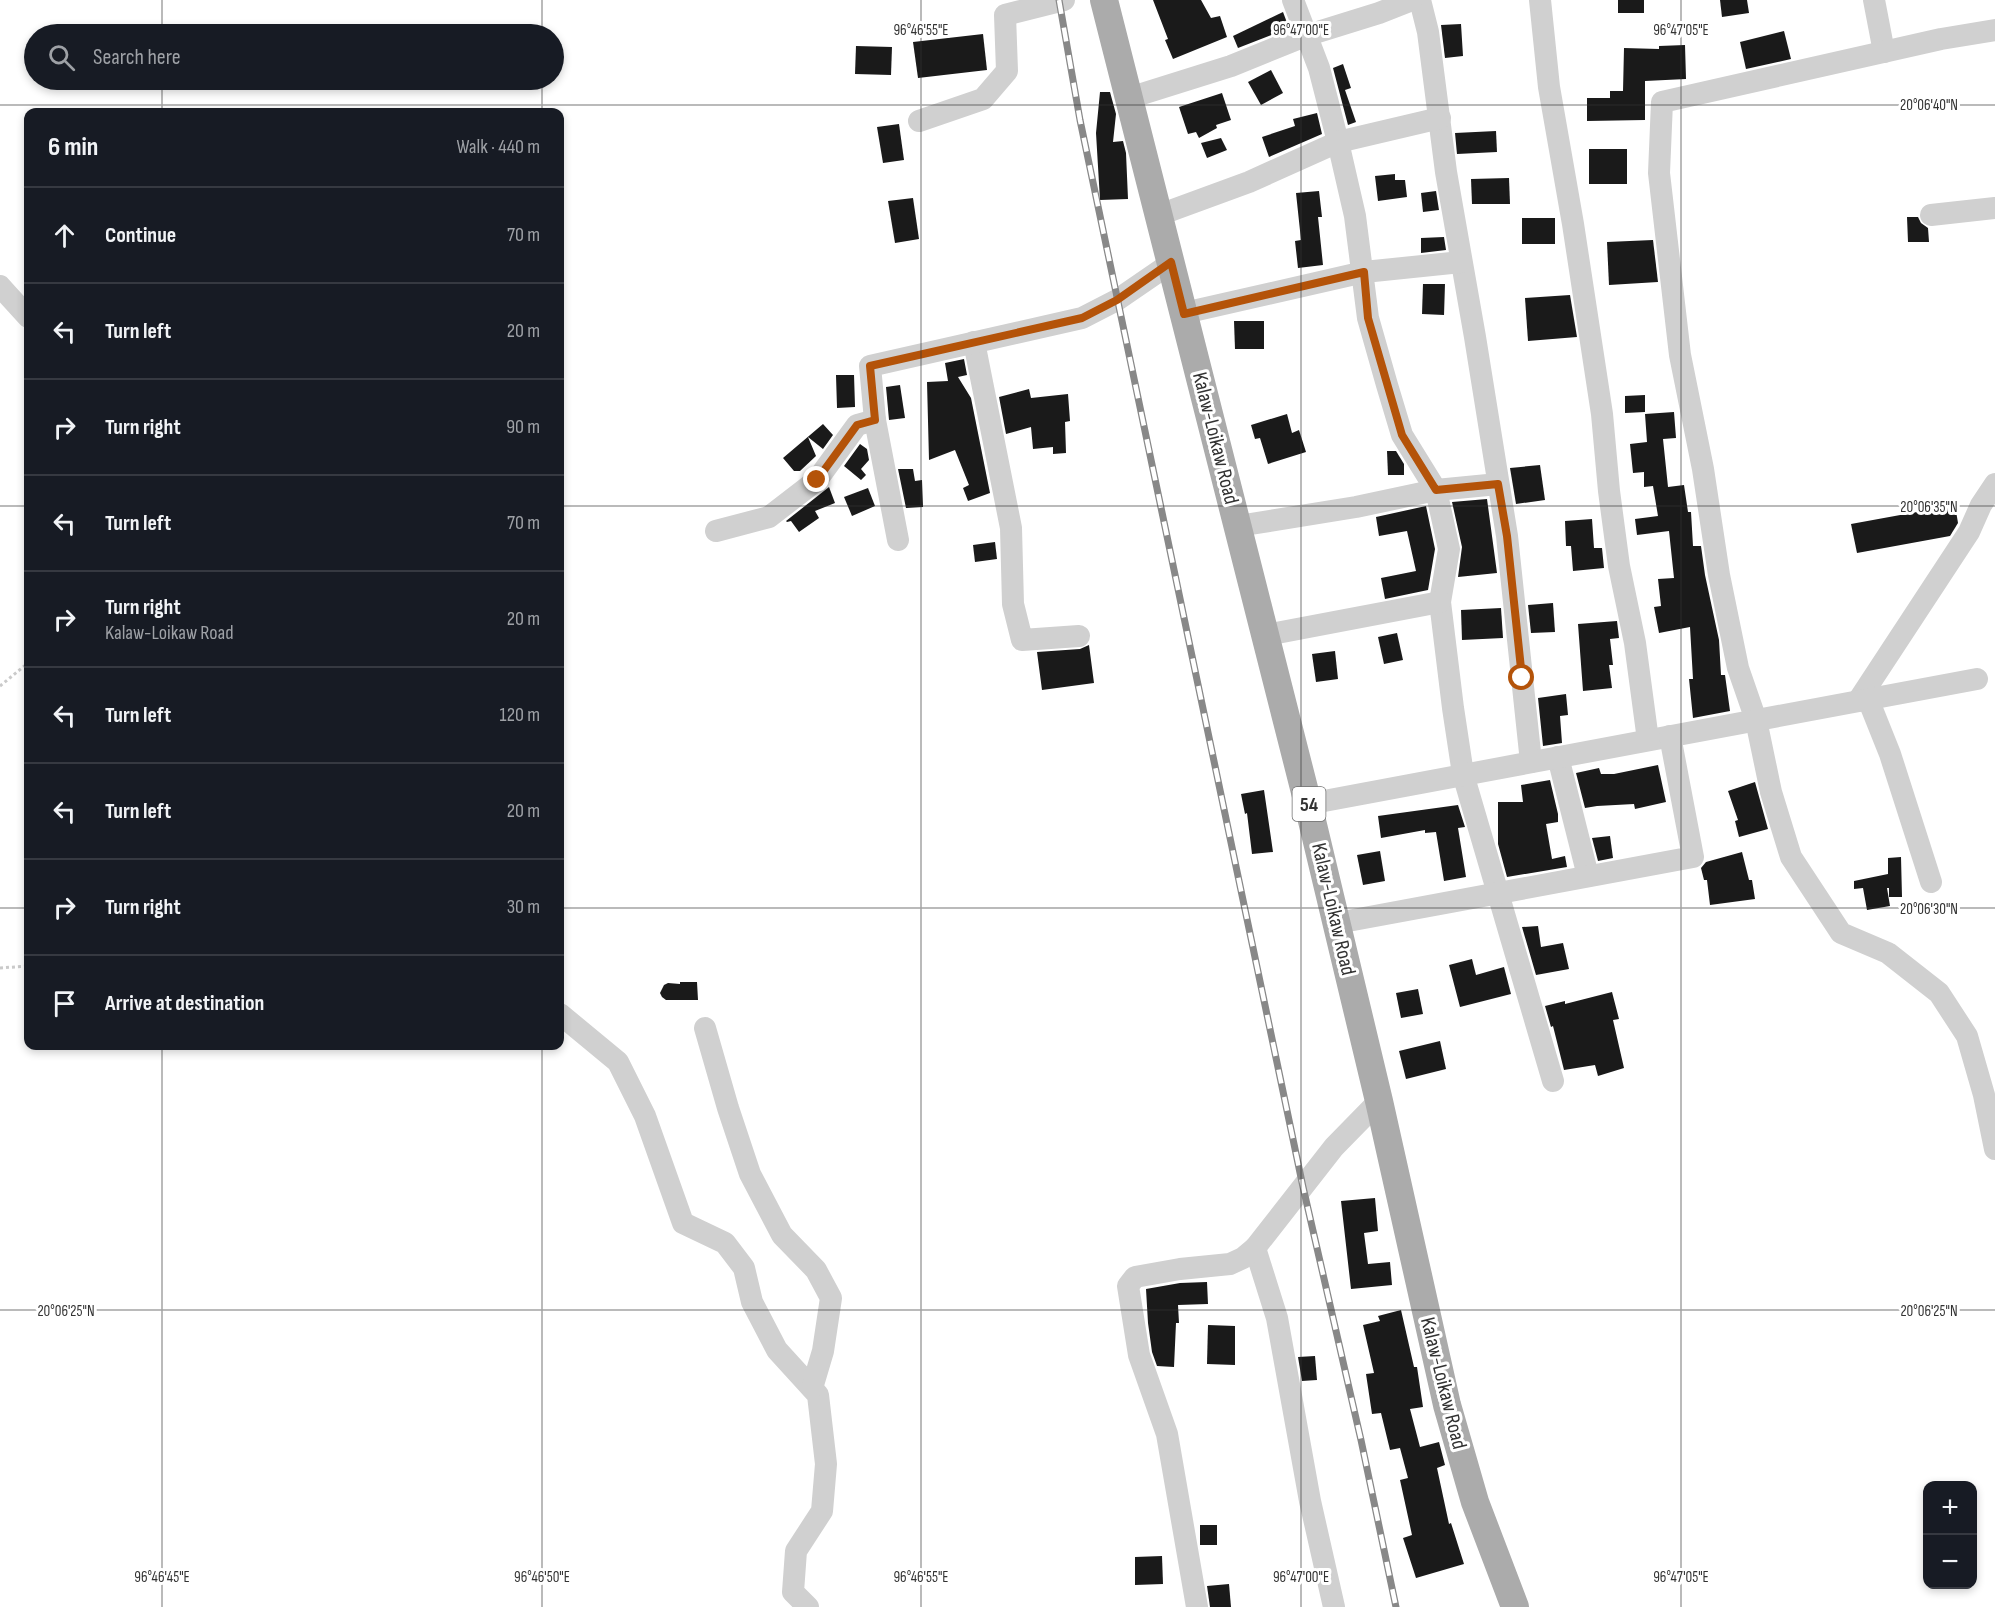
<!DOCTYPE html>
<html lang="en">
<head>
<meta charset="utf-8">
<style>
	:root { --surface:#171b24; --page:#242831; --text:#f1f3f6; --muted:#9ea1a6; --line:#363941 }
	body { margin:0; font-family:"Sofia Sans Condensed",sans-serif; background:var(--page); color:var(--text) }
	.controls { position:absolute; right:18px; bottom:18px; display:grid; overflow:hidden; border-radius:12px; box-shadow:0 3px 9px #0003 }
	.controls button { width:54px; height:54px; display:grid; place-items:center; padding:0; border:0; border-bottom:2px solid var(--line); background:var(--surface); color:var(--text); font:30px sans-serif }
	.stop { position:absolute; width:18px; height:18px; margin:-14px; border:4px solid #b45309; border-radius:50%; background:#fff }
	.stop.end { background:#b45309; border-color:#fff; box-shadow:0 2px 6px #0008 }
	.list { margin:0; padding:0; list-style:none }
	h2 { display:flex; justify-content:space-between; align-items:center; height:78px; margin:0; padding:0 24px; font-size:26px }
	h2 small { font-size:20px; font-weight:400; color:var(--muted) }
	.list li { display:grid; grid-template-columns:39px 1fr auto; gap:18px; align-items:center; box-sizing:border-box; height:96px; padding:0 24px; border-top:2px solid var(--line) }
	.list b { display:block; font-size:22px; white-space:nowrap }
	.list p { margin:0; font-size:20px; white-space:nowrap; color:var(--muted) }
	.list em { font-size:20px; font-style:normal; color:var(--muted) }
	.icon { flex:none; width:33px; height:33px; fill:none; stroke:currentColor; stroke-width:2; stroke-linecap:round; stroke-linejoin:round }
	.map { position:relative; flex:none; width:1995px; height:1607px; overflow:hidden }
	.search { position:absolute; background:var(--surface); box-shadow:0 3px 9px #0003; left:24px; top:24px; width:540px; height:66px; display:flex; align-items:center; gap:15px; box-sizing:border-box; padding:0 21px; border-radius:33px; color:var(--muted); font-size:22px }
	.panel { position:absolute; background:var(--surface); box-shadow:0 3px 9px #0003; left:24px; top:108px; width:540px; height:942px; border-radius:12px }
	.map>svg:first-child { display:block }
	.building { fill:#1a1a1a }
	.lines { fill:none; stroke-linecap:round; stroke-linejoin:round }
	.path { stroke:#cacaca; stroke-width:3; stroke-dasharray:3 3; stroke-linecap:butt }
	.minor { stroke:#d0d0d0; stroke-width:22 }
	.major { stroke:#ababab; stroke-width:28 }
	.rail-casing { stroke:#888; stroke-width:7 }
	.rail { stroke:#fff; stroke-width:4.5; stroke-dasharray:14; stroke-linecap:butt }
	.route { stroke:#b45309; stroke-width:8 }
	.ticks { fill:none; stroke:#333; stroke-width:1.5; stroke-opacity:0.45 }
	.labels { text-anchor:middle; stroke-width:6; stroke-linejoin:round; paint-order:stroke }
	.shield { fill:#fff; stroke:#707070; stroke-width:1.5 }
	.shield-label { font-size:20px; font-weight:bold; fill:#333 }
	.street-label { font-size:21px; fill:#333; stroke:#fff }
	.ticks-label { font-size:15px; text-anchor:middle; fill:#333; stroke:#fff; stroke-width:6; stroke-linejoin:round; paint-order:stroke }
</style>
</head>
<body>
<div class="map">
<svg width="1995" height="1607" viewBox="0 0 1995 1607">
	<rect width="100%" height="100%" fill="#fff"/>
	<g class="building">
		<path d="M1153 0H1201L1211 18 1220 16 1227 37 1173 59 1165 40 1168 39Z"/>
		<rect x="1618" y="0" width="26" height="13"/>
		<path d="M1720 0H1747L1749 13 1722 17Z"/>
		<path d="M1283 12 1289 28 1238 48 1233 36Z"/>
		<path d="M1461 24 1463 56 1445 58 1441 25Z"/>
		<path d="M1784 31 1791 59 1746 69 1740 42Z"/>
		<path d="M983 34 987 70 918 78 913 42Z"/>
		<path d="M1685 45 1686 79 1645 81V120L1587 121V98H1610V91H1623L1624 48 1659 49V46Z"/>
		<path d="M856 46 892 47 891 75 855 74Z"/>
		<path d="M1343 64 1351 88 1345 90 1356 122 1348 125 1333 68Z"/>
		<path d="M1271 70 1283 93 1261 105 1248 82Z"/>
		<path d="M1100 92H1110L1116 114 1113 142 1123 141 1126 153 1128 199 1100 200 1096 133Z"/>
		<path d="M1222 93 1231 120 1216 125 1217 128 1199 138 1196 132 1188 134 1179 107Z"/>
		<path d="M1317 113 1322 134 1269 157 1262 137 1295 126 1293 119Z"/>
		<path d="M899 124 904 160 883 163 877 127Z"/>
		<path d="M1496 131 1497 152 1457 154 1455 133Z"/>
		<path d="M1221 138 1227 150 1207 158 1201 143Z"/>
		<rect x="1589" y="149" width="38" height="35"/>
		<path d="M1395 174V180H1405L1407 197 1378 201 1375 176Z"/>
		<path d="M1509 178 1510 204H1472L1471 179Z"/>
		<path d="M1319 191 1322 217H1318L1323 265 1298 268 1295 241 1301 240 1296 193Z"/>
		<path d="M1436 191 1439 210 1423 212 1421 193Z"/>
		<path d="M913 198 919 239 895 243 888 201Z"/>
		<path d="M1907 217H1918L1921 223 1928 228 1929 242H1908Z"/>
		<rect x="1522" y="218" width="33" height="26"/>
		<path d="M1444 237 1446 250 1421 253V238Z"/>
		<path d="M1653 240 1658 282 1609 285 1607 242Z"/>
		<path d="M1423 284H1445L1444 315 1422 314Z"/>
		<path d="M1570 295 1577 337 1528 341 1525 298Z"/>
		<path d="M1234 321H1264V349H1235Z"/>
		<path d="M964 359 967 375 958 377 971 398 990 493 968 501 963 488 969 485 955 450 929 460 927 382 948 381 945 363Z"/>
		<path d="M836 375H854L855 407 837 408Z"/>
		<path d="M900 385 905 418 889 420 886 387Z"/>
		<path d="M1029 389 1031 398 1068 394 1070 421 1065 422 1066 453 1053 454V447L1033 449 1031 427 1006 434 999 397Z"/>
		<path d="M1645 395V412L1625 413V396Z"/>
		<path d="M1674 412 1676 438 1663 439 1668 487 1684 485 1688 512H1691L1693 546H1701L1705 575 1719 640 1721 675H1725L1730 711 1693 718 1689 679H1693L1690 627 1659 633 1654 607 1661 606 1658 579 1674 578 1669 531 1637 535 1635 519 1658 516 1653 486 1644 487V472L1633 473 1630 444 1647 442 1645 414Z"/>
		<path d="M1287 414 1292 433 1299 430 1306 452 1268 464 1260 438 1255 439 1251 425Z"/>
		<path d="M823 424 833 435 823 449 808 437 816 456 800 471H794L783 458Z"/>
		<path d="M860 444 867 449 869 460 861 469 866 475 861 480 844 466Z"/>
		<path d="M1387 451H1396L1404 464V475H1388Z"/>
		<path d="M1540 465 1545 500 1516 504 1510 468Z"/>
		<path d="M898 469H913L915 481 922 480 923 507 906 508Z"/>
		<path d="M829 487 835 503 815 511 819 518 799 532 791 521 787 522 786 521Z"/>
		<path d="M868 488 875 506 852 516 844 497Z"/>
		<path d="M1487 499 1497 573 1458 577 1462 547 1452 502Z"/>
		<path d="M1955 505 1958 523 1950 536 1857 553 1851 524Z"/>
		<path d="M1426 506 1435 549 1428 590 1385 599 1381 578 1416 571 1407 531 1379 536 1376 517Z"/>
		<path d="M1592 519 1594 548H1602L1604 568 1573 571 1571 546H1566L1565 521Z"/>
		<path d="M995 542 997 559 975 562 973 545Z"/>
		<path d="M1553 603 1555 632 1531 633 1528 605Z"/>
		<path d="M1501 608 1503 638 1462 640 1461 610Z"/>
		<path d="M1617 621 1619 638 1610 639 1613 665H1609L1612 688 1583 691 1578 624Z"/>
		<path d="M1397 633 1403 660 1384 664 1378 637Z"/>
		<path d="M1089 645 1094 683 1042 690 1037 652 1080 649Z"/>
		<path d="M1335 651 1338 679 1316 682 1312 654Z"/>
		<path d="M1566 694 1568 715 1560 716 1562 743 1543 746 1538 698Z"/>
		<path d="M1658 765 1666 802 1635 809 1634 804 1597 806 1585 808 1576 773 1599 768 1601 774H1614Z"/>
		<path d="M1550 780 1558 814V822L1546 824 1552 859 1565 856 1567 867 1507 877 1498 844V802H1523L1521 785Z"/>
		<path d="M1755 782 1768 829 1739 837 1735 821 1738 820 1728 791Z"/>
		<path d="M1264 790 1273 852 1252 854 1247 813 1245 814 1241 794Z"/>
		<path d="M1458 805 1465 827 1458 828 1466 877 1444 881 1436 832 1425 833V830L1381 838 1378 816Z"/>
		<path d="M1610 836 1613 858 1598 861 1592 838Z"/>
		<path d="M1380 851 1385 881 1363 885 1357 855Z"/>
		<path d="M1742 852 1749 880H1752L1755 899 1710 905 1707 880H1704L1701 868 1706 862Z"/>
		<path d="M1901 857 1902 897H1889V888H1887L1890 906 1867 910 1863 888 1854 889V881L1888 874V858Z"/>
		<path d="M1538 926 1541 947 1563 943 1569 969 1536 975 1522 927Z"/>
		<path d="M1472 959 1476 975 1504 967 1511 994 1460 1007 1449 965Z"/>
		<path d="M680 982H697L698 1000H666L662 997 660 993 664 985 668 983 680 984Z"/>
		<path d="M1418 989 1423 1014 1401 1018 1396 993Z"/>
		<path d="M1612 992 1619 1019 1613 1020 1624 1068 1598 1076 1595 1065 1564 1070 1553 1026 1551 1027 1545 1006 1565 1001V1004Z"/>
		<path d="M1440 1041 1446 1069 1406 1079 1399 1051Z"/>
		<path d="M1375 1198 1378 1231 1364 1233 1368 1264 1390 1262 1392 1285 1351 1289 1341 1201Z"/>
		<path d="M1207 1282 1208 1304 1178 1305 1179 1323H1176L1174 1367 1157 1366 1152 1352 1148 1323 1146 1289 1180 1283Z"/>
		<path d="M1401 1310 1414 1367H1417L1423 1407 1410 1409 1420 1447 1439 1442 1445 1465 1437 1468 1449 1524 1451 1523 1464 1564 1416 1578 1403 1538 1412 1535 1400 1480 1408 1478 1400 1448 1390 1450 1381 1413 1372 1414 1366 1374 1374 1373 1363 1325 1380 1321 1378 1316Z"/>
		<path d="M1208 1325 1235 1326V1365L1207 1364Z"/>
		<path d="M1315 1356 1317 1380 1302 1381 1298 1357Z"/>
		<rect x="1200" y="1525" width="17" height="20"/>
		<path d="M1162 1556 1163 1584 1135 1585V1557Z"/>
		<path d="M1229 1584 1231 1607H1210L1207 1586Z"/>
	</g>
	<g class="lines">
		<g class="path">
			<path d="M0 686 28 663"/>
			<path d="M0 968 28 966"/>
		</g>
		<g class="minor">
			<path d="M1293 0 1319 68 1338 142 1355 216 1368 318 1387 385 1402 435 1436 490 1449 549 1440 602 1453 708 1463 774 1553 1081"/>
			<path d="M1420 0 1428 32 1446 172 1475 337 1507 536 1531 762"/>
			<path d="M1540 0 1549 87 1573 224 1602 414 1609 491 1619 566 1635 643 1648 740"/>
			<path d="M1874 0 1884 52"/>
			<path d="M1995 30 1941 39 1662 102 1659 173 1680 355 1703 469 1719 575 1738 668 1756 720 1771 792 1791 857 1841 933 1888 953 1939 993 1967 1036 1984 1095 1995 1149"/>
			<path d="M1129 98 1231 66 1305 36 1379 13 1412 0"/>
			<path d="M919 121 983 99 1007 71 1005 15 1064 0"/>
			<path d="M1159 215 1249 182 1338 142 1440 118"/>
			<path d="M1931 215 1995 208"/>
			<path d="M0 286 28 317"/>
			<path d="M1184 313 1364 272 1461 262"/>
			<path d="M974 342 1011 528 1013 604 1022 640 1079 636"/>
			<path d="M1238 526 1356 507 1436 490 1498 484"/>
			<path d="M716 531 769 517 817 480 857 425 875 420"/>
			<path d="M898 540 875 420 870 366 1082 318 1117 300 1171 263"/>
			<path d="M1266 635 1440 602"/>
			<path d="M1868 699 1890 754 1931 882"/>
			<path d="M1858 701 1969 532 1981 505 1995 484"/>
			<path d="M1558 757 1588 876"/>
			<path d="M1308 804 1977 679"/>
			<path d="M1337 923 1693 857 1670 736"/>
			<path d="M560 1014 618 1062 645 1116 683 1223 725 1243 744 1268 752 1302 777 1350 818 1395 826 1464 822 1511 796 1551 793 1592 808 1607"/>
			<path d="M705 1028 728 1108 750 1174 782 1235 816 1270 831 1298 823 1351 812 1388"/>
			<path d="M1255 1248 1277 1318 1310 1501 1334 1607"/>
			<path d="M1197 1607 1167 1434 1139 1355 1128 1286 1135 1277 1180 1269 1230 1264 1243 1258 1255 1248 1334 1147 1379 1101"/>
		</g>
		<path class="major" d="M1104 0 1308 804 1379 1101 1447 1405 1475 1502 1515 1607"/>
		<g class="rail-casing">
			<path id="rail" d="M1059 0 1080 120 1303 1187 1361 1440 1396 1607"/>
		</g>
		<use href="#rail" class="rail"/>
	</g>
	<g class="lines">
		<path class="route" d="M817 480 857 425 875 420 870 366 1082 318 1117 300 1171 262 1184 314 1364 272 1368 318 1402 435 1436 490 1498 484 1507 536 1522 678"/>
	</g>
	<path class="ticks" d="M162 0V34M542 0V34M921 0V1607M1301 0V1607M1681 0V1607M162 80V112M542 80V112M0 105H1995M0 506H28M560 506H1995M0 908H28M560 908H1995M162 1046V1607M542 1046V1607M0 1310H1995"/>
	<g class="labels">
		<rect class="shield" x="1292.5" y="787" width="33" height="34" rx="4.5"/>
		<g class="shield-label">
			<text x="1309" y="811">54</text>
		</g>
		<g class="street-label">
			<text transform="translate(1216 438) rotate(76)" y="7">Kalaw-Loikaw Road</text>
			<text transform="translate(1334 909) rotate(77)" y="7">Kalaw-Loikaw Road</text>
			<text transform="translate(1444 1383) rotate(76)" y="7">Kalaw-Loikaw Road</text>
		</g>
	</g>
	<g class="ticks-label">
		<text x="921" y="35">96°46'55"E</text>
		<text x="1301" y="35">96°47'00"E</text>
		<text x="1681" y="35">96°47'05"E</text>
		<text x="1929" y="110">20°06'40"N</text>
		<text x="1929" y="512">20°06'35"N</text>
		<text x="1929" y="914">20°06'30"N</text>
		<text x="66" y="1316">20°06'25"N</text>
		<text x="1929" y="1316">20°06'25"N</text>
		<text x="162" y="1582">96°46'45"E</text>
		<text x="542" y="1582">96°46'50"E</text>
		<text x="921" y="1582">96°46'55"E</text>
		<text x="1301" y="1582">96°47'00"E</text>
		<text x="1681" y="1582">96°47'05"E</text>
	</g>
</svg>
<div class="controls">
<button>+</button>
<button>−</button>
</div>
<div class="stop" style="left:1522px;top:678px"></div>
<div class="stop end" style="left:817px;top:480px"></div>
<div class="search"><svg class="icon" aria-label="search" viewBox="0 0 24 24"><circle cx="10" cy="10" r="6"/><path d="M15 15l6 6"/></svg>Search here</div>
<section class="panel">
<h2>6 min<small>Walk · 440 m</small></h2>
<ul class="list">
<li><svg class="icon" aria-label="ahead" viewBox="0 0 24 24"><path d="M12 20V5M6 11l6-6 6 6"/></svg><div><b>Continue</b></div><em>70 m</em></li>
<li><svg class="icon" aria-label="left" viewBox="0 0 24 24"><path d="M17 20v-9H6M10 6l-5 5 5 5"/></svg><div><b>Turn left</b></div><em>20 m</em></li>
<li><svg class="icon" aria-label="right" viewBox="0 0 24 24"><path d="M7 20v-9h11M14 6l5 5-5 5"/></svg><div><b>Turn right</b></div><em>90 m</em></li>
<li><svg class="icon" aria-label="left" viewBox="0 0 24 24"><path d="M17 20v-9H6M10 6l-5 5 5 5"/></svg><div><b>Turn left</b></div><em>70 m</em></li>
<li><svg class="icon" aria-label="right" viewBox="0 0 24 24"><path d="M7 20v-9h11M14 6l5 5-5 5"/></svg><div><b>Turn right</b><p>Kalaw-Loikaw Road</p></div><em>20 m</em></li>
<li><svg class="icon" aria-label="left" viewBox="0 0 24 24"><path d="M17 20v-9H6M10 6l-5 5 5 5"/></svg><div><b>Turn left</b></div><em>120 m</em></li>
<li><svg class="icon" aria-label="left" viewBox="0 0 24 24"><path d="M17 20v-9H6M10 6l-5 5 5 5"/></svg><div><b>Turn left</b></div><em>20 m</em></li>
<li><svg class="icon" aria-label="right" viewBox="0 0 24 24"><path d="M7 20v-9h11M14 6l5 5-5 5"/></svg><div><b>Turn right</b></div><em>30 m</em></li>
<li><svg class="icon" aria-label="arrive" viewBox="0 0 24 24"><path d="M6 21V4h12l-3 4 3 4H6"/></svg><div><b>Arrive at destination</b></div></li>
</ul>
</section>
</div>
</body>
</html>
